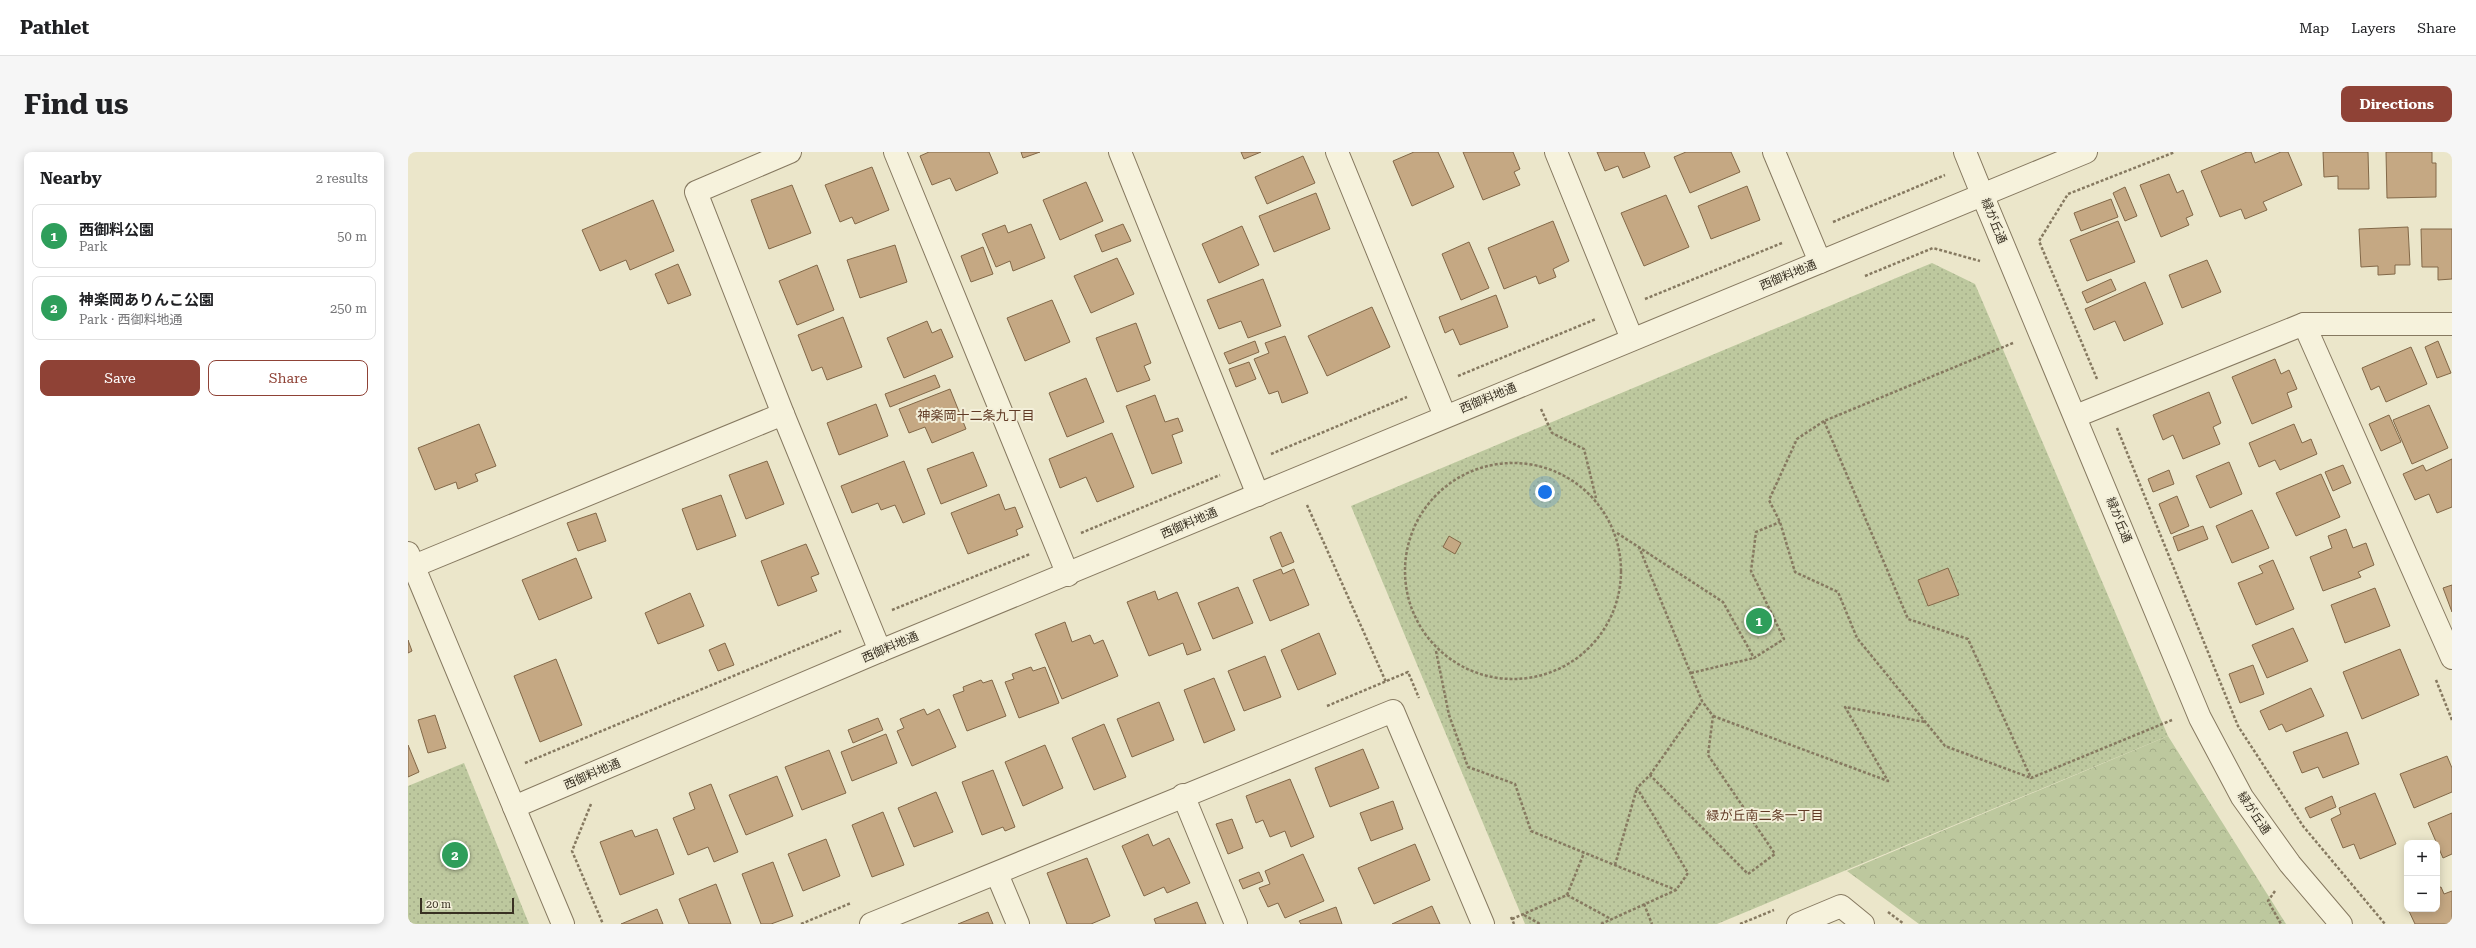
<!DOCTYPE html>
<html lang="en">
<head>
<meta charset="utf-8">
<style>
	:root { --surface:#fff; --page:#f6f6f6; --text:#202124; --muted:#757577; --line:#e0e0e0; --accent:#8f4236 }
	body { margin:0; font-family:"Roboto Serif","Noto Sans JP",serif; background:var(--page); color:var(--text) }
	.controls { position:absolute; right:12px; bottom:12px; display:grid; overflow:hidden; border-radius:8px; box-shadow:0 2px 10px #0003 }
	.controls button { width:36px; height:36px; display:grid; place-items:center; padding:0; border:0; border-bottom:1px solid var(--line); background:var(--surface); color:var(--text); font:20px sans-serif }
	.scale { position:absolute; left:12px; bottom:10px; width:94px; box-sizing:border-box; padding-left:4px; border:2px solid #383022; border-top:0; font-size:11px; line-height:14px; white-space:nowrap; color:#383022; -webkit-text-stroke:3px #f3efd9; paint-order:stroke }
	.you { position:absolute; left:1137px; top:340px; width:14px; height:14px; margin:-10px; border:3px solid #fff; border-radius:50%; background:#1a73e8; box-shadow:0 0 0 6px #1a73e833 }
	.badge { display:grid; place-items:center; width:26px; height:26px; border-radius:50%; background:var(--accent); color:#fff; font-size:13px; font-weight:700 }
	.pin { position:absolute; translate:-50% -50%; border:2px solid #fff; box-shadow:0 1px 4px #0006 }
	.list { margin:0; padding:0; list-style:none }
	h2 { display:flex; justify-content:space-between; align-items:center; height:52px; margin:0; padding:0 16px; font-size:17px }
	h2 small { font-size:13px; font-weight:400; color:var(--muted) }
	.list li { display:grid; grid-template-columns:26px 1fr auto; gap:12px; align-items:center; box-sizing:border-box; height:64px; margin:0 8px 8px; padding:0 8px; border:1px solid var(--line); border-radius:8px }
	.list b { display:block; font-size:15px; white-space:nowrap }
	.list p { margin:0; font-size:13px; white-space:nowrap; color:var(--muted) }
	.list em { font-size:13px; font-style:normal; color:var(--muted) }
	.actions { display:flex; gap:8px; padding:12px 16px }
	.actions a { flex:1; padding:9px 0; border:1px solid var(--accent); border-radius:8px; text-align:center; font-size:14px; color:var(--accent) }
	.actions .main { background:var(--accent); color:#fff }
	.map { position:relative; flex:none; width:2044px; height:772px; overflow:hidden; border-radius:8px }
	header { display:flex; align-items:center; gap:24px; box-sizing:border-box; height:56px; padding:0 20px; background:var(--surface); border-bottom:1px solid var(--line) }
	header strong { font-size:19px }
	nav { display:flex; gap:22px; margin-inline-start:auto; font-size:14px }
	.intro { display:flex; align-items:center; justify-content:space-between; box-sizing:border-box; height:96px; padding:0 24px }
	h1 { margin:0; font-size:28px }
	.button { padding:10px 18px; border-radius:8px; background:var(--accent); color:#fff; font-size:14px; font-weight:700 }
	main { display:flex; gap:24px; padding:0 24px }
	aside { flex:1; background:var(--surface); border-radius:8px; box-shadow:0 2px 10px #0003 }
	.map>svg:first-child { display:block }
	.grass { fill:url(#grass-dots) }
	.forest { fill:url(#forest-crowns) }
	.building { fill:#c5a883; stroke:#826848 }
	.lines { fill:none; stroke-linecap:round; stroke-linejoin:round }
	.minor-casing { stroke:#867960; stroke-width:24 }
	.tertiary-casing { stroke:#867960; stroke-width:24 }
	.path { stroke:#867960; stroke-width:2.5; stroke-dasharray:3 2; stroke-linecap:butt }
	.minor { stroke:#f6f2dc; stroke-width:22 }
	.tertiary { stroke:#f6f2dc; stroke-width:22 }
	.labels { text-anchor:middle; stroke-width:4; stroke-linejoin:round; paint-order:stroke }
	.street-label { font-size:12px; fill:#383022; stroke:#f3efd9 }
	.neighbourhood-label { font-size:13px; fill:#603a25; stroke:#f3efd9 }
</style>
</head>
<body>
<header>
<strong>Pathlet</strong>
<nav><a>Map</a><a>Layers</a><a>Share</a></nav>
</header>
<div class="intro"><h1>Find us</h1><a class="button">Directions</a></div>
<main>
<aside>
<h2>Nearby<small>2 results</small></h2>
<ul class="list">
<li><span class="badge" style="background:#2e9e5b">1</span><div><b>西御料公園</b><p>Park</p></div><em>50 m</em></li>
<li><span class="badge" style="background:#2e9e5b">2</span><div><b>神楽岡ありんこ公園</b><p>Park · 西御料地通</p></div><em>250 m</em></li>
</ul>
<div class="actions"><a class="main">Save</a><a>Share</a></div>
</aside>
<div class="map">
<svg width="2044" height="772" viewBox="0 0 2044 772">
	<defs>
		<pattern id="grass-dots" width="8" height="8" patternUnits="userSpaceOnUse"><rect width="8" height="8" fill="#bdc89e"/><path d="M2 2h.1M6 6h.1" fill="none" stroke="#a3ac88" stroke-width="1.8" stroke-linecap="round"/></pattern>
		<pattern id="forest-crowns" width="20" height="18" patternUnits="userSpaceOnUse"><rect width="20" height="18" fill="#bdc89e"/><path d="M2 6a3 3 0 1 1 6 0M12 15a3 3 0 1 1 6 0" fill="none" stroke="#a3ac88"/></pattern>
	</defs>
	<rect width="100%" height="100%" fill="#ebe6ca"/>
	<g class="grass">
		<path d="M1524 111 1567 132 1760 584 1309 772H1117L943 354Z"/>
		<path d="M56 611 121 772H0V634Z"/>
	</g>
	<path class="forest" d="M1760 584 1878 772H1511L1439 719Z"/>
	<g class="building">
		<path d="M521 0H581L590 21 548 39 542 26 524 33 512 4Z"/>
		<path d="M613 0H632L615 6Z"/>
		<path d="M833 0H853L836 7Z"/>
		<path d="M1006 0H1030L1046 35 1004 54 985 9Z"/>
		<path d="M1055 0H1105L1112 17 1106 20 1112 33 1075 48Z"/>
		<path d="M1189 0H1236L1242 15 1215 26 1210 14 1197 19Z"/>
		<path d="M1278 0H1323L1332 20 1282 41 1266 5Z"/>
		<path d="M1839 0H1843L1847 11 1873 0H1880L1894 33 1855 50 1859 58 1837 67 1833 57 1812 65 1793 19Z"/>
		<path d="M1915 0H1960L1961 37H1930V24L1916 25Z"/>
		<path d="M1978 0H2024V11H2028V45L1979 46Z"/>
		<path d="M895 4 907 31 859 52 847 25Z"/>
		<path d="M464 15 481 58 447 72 444 65 432 70 417 33Z"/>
		<path d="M1761 22 1769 41 1775 38 1785 63 1778 66 1781 73 1753 85 1732 33Z"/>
		<path d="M678 30 695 69 652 88 635 48Z"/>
		<path d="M384 33 403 81 361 97 343 48Z"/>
		<path d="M1339 34 1352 68 1303 87 1290 54Z"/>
		<path d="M1717 35 1729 64 1717 69 1705 41Z"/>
		<path d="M908 41 922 77 866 100 851 64Z"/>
		<path d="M1258 43 1281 95 1236 114 1213 61Z"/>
		<path d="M1703 47 1710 65 1673 79 1666 61Z"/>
		<path d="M245 48 266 99 222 118 218 108 192 119 174 78Z"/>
		<path d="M1145 69 1161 109 1145 117 1148 125 1131 132 1128 124 1096 137 1080 96Z"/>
		<path d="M1710 69 1727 110 1679 129 1662 88Z"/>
		<path d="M623 72 637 106 605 119 602 109 588 115 574 82 597 73 600 81Z"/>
		<path d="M715 72 723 89 694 100 687 83Z"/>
		<path d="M834 74 851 113 811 131 794 92Z"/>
		<path d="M2000 75 2002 113H1987V122L1970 123V114L1953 115 1951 77Z"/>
		<path d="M2013 77H2044V127L2030 128V115H2014Z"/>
		<path d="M1061 90 1081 136 1053 148 1034 102Z"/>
		<path d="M487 93 499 130 452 146 439 108Z"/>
		<path d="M575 95 585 122 563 130 553 104Z"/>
		<path d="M709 106 726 142 683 161 666 124Z"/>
		<path d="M1799 108 1813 140 1774 156 1761 123Z"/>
		<path d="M270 112 283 143 260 152 247 122Z"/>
		<path d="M409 113 426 158 389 173 371 129Z"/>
		<path d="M855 127 873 174 840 186 833 169 811 177 799 148Z"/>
		<path d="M1703 127 1708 138 1679 151 1674 140Z"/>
		<path d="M1737 130 1755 172 1716 189 1707 169 1686 178 1677 157Z"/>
		<path d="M1088 143 1100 175 1052 193 1045 177 1037 181 1031 165Z"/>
		<path d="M644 148 662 190 617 209 599 166Z"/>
		<path d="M964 155 982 195 919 224 900 184Z"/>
		<path d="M435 165 454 215 419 228 414 215 404 219 390 183Z"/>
		<path d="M519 169 524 181 533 177 545 205 496 226 479 186Z"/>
		<path d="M728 171 743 211 736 214 742 228 709 240 688 186Z"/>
		<path d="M877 184 900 241 874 251 870 239 861 242 846 207 861 201 857 191Z"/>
		<path d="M847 189 851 200 821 212 816 201Z"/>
		<path d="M2030 189 2043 221 2029 226 2017 195Z"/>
		<path d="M2003 195 2019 232 1978 250 1971 234 1963 238 1954 216Z"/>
		<path d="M1867 207 1873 222 1881 218 1889 237 1879 241 1884 255 1844 272 1824 225Z"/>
		<path d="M841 210 848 227 828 235 821 217Z"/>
		<path d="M527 223 532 235 482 255 477 242Z"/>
		<path d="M678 226 696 270 659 285 641 241Z"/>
		<path d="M542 237 558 277 524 291 517 275 501 281 491 257Z"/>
		<path d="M1801 240 1813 271 1805 275 1812 292 1775 307 1765 283 1755 288 1745 263Z"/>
		<path d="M747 243 757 270 770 266 775 279 764 283 774 311 744 322 718 254Z"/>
		<path d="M468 252 480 284 431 303 419 271Z"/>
		<path d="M2021 253 2040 296 2004 312 1985 268Z"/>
		<path d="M1981 263 1993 290 1973 299 1961 272Z"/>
		<path d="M71 272 88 314 67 322 70 329 50 337 48 330 27 338 10 296Z"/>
		<path d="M1886 272 1894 291 1903 287 1909 302 1872 318 1867 308 1851 315 1841 291Z"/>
		<path d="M704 281 726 335 689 350 678 325 652 336 641 307Z"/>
		<path d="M565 300 579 334 533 352 519 317Z"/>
		<path d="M2044 307V355L2029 361 2021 342 2007 348 1995 322 2015 313 2018 319Z"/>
		<path d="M359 309 376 352 338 367 321 323Z"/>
		<path d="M496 309 517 362 495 371 487 353 473 358 470 351 444 361 433 334Z"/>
		<path d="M1821 310 1834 342 1802 356 1788 324Z"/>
		<path d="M1935 313 1943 331 1925 339 1917 320Z"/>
		<path d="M1761 318 1766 332 1745 340 1740 327Z"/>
		<path d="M1913 322 1932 365 1888 384 1868 341Z"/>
		<path d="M591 342 597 358 607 355 615 375 608 378 610 383 560 402 543 361Z"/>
		<path d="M313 343 328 384 289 398 274 357Z"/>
		<path d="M1769 344 1781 374 1763 382 1751 352Z"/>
		<path d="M1844 358 1861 396 1824 411 1808 374Z"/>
		<path d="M188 361 198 389 170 399 159 371Z"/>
		<path d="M1795 374 1800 387 1770 399 1765 385Z"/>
		<path d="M1938 377 1945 396 1958 391 1966 413 1950 420 1953 425 1915 439 1902 405 1924 396 1920 384Z"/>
		<path d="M873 380 886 410 874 415 862 385Z"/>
		<path d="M1041 384 1053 391 1047 402 1035 395Z"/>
		<path d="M398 392 411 422 403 425 409 439 370 454 353 409Z"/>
		<path d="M168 406 184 446 131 468 114 428Z"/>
		<path d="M1865 408 1886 457 1848 473 1830 431 1855 421 1851 414Z"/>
		<path d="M1540 416 1551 443 1520 454 1510 428Z"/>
		<path d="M873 417 875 422 886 417 901 453 862 469 845 428Z"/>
		<path d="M2044 433V460L2035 436Z"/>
		<path d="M830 435 845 471 805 487 790 451Z"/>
		<path d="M1967 436 1982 474 1937 491 1923 453Z"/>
		<path d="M747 439 750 448 769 440 793 498 779 503 775 491 741 504 719 450Z"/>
		<path d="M282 441 296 474 250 492 237 461Z"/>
		<path d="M657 470 664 490 682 483 686 492 695 488 710 524 654 547 627 482Z"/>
		<path d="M1885 476 1900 509 1859 526 1844 493Z"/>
		<path d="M911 481 928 522 890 538 873 498Z"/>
		<path d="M0 488 4 499 0 501Z"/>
		<path d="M317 491 326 513 310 519 301 498Z"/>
		<path d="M1992 497 2011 543 1954 567 1935 520Z"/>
		<path d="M857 504 873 545 836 559 820 519Z"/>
		<path d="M148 507 174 573 132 590 106 524Z"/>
		<path d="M1845 513 1856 542 1832 551 1821 522Z"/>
		<path d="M623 515 625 519 637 515 651 551 611 566 597 530 606 527 604 522Z"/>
		<path d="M806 526 827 578 796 591 776 538Z"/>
		<path d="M573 528 575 531 584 528 598 564 559 579 545 543 556 539 555 535Z"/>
		<path d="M1903 536 1916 564 1878 580 1874 572 1861 578 1852 559Z"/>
		<path d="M751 550 766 588 724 605 709 567Z"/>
		<path d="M516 557 519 563 531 557 548 595 504 614 489 579 496 576 492 567Z"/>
		<path d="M27 563 38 596 20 601 10 568Z"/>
		<path d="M470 566 475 578 445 591 440 578Z"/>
		<path d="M696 572 718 625 686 638 664 586Z"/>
		<path d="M1939 580 1951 612 1915 626 1910 615 1894 621 1885 600Z"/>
		<path d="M478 582 489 611 444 629 433 600Z"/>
		<path d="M0 593 11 620 0 625Z"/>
		<path d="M637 593 655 636 615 654 597 610Z"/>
		<path d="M955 597 971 636 922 655 907 616Z"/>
		<path d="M421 598 438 641 394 658 377 615Z"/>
		<path d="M2039 604 2044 616V640L2006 656 1992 622Z"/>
		<path d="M585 618 607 675 597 679 595 675 574 683 554 630Z"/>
		<path d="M369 624 385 664 338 683 321 643Z"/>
		<path d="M882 627 906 685 883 695 877 679 862 685 855 668 848 671 838 644Z"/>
		<path d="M303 632 330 700 306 710 300 695 280 703 265 666 287 657 281 641Z"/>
		<path d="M528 640 545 680 506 695 490 656Z"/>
		<path d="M1967 641 1988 692 1952 707 1946 692 1935 696 1923 667 1933 662 1931 656Z"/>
		<path d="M1924 644 1928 655 1902 666 1897 656Z"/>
		<path d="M985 649 995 677 963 689 952 661Z"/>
		<path d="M475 660 496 713 464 725 444 673Z"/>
		<path d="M2044 661V702L2035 706 2020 671Z"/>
		<path d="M824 667 835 696 820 702 808 672Z"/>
		<path d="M249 677 266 722 212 743 192 690 224 678 227 685Z"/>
		<path d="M740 682 745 694 761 686 782 731 759 741 756 735 736 744 714 694Z"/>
		<path d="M418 687 432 724 395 739 380 702Z"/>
		<path d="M1007 692 1022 728 966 752 950 716Z"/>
		<path d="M895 702 916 749 877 766 870 751 860 755 851 736 862 732 857 719Z"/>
		<path d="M679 706 702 764 683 772H659L639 721Z"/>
		<path d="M365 710 385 764 363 772H353L334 722Z"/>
		<path d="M851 720 855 729 835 737 831 728Z"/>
		<path d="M308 732 323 772H281L271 747Z"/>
		<path d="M2033 735 2036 742 2044 739V772H2007L2000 757H2029V736Z"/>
		<path d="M789 750 798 772H748L746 767Z"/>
		<path d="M1024 754 1032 772H984Z"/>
		<path d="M928 755 934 772H893L891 769Z"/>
		<path d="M249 757 255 772H213Z"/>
		<path d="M580 760 585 772H550Z"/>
	</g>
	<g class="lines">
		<g class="minor-casing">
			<g id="minor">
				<path d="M382 0 288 40 375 262 472 499"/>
				<path d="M487 0 660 423"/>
				<path d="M712 0 850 343"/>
				<path d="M929 0 1037 264"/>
				<path d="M1148 0 1224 187"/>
				<path d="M1366 0 1412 110"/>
				<path d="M1557 0 1574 42"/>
				<path d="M1896 172 2044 506"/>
				<path d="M1668 264 1896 172H2044"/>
				<path d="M0 401 106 655"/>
				<path d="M6 414 375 262"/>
				<path d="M775 643 828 772"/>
				<path d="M589 722 610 772"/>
				<path d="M463 772 985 559 1075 772"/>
				<path d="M1390 772 1433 754 1455 772"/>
			</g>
		</g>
		<g class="tertiary-casing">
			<g id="tertiary">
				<path d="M1574 42 1792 566 1834 645 1882 712 1933 772"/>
				<path d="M155 772 106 655 472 499 1678 0"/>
			</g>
		</g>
		<g class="path">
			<path d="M1425 70 1537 23"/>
			<path d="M1457 124 1525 96 1572 109"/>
			<path d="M1237 147 1374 91"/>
			<path d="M1605 191 1416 269 1500 467 1560 487 1623 626 1764 568"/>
			<path d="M1050 224 1188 167"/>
			<path d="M1689 227 1631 89 1660 42 1767 0"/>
			<path d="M1133 257 1144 281 1176 297 1188 346"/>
			<path d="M1416 269 1389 287 1361 348 1372 370 1387 420 1430 440 1449 486 1537 594 1623 626"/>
			<path d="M1709 276 1830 574 1895 674 1977 772"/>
			<path d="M863 302 999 245"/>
			<circle cx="1105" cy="419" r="108"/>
			<path d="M899 353 978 530"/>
			<path d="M673 381 812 323"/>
			<path d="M1209 381 1315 450 1346 506 1376 487 1343 419 1348 380 1372 370"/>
			<path d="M484 458 622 402"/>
			<path d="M1028 499 1041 563 1060 615 1107 632 1123 679 1268 738"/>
			<path d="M1283 521 1346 506"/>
			<path d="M2028 528 2044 568"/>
			<path d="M919 554 1000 520 1011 546"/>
			<path d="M1305 564 1480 629 1437 555 1517 570"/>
			<path d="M117 611 433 479"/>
			<path d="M1242 623 1294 549"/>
			<path d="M183 652 164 699 195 772"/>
			<path d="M1207 713 1229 636"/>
			<path d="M1867 739 1860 749 1873 772"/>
			<path d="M1159 743 1176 701"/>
			<path d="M1236 752 1244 772"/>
			<path d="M1480 760 1496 772"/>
			<path d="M1116 763 1132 772"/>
			<path d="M1103 765 1106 772"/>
			<path d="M1104 767 1159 743 1203 767"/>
			<path d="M393 772 443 751"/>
			<path d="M1193 772 1268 738 1280 721 1229 636 1242 623 1340 722 1367 702 1300 603 1305 564 1294 549 1231 395"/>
			<path d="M1332 772 1366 758"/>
		</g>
		<use href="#minor" class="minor"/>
		<use href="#tertiary" class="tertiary"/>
	</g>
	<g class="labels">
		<g class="street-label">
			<text transform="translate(1586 69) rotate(68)" y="4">緑が丘通</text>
			<text transform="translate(1380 123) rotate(-22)" y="4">西御料地通</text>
			<text transform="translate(1080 246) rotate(-22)" y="4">西御料地通</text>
			<text transform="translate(1711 368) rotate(68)" y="4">緑が丘通</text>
			<text transform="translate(781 371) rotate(-23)" y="4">西御料地通</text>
			<text transform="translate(482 495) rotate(-23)" y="4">西御料地通</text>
			<text transform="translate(184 622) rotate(-23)" y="4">西御料地通</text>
			<text transform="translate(1846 661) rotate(56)" y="4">緑が丘通</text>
		</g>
		<g class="neighbourhood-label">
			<text x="568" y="268">神楽岡十二条九丁目</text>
			<text x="1357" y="668">緑が丘南二条一丁目</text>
		</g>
	</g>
</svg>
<div class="controls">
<button>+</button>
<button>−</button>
</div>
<div class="scale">20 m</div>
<div class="you"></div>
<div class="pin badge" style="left:1351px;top:469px;background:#2e9e5b">1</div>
<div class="pin badge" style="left:47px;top:703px;background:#2e9e5b">2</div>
</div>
</main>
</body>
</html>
